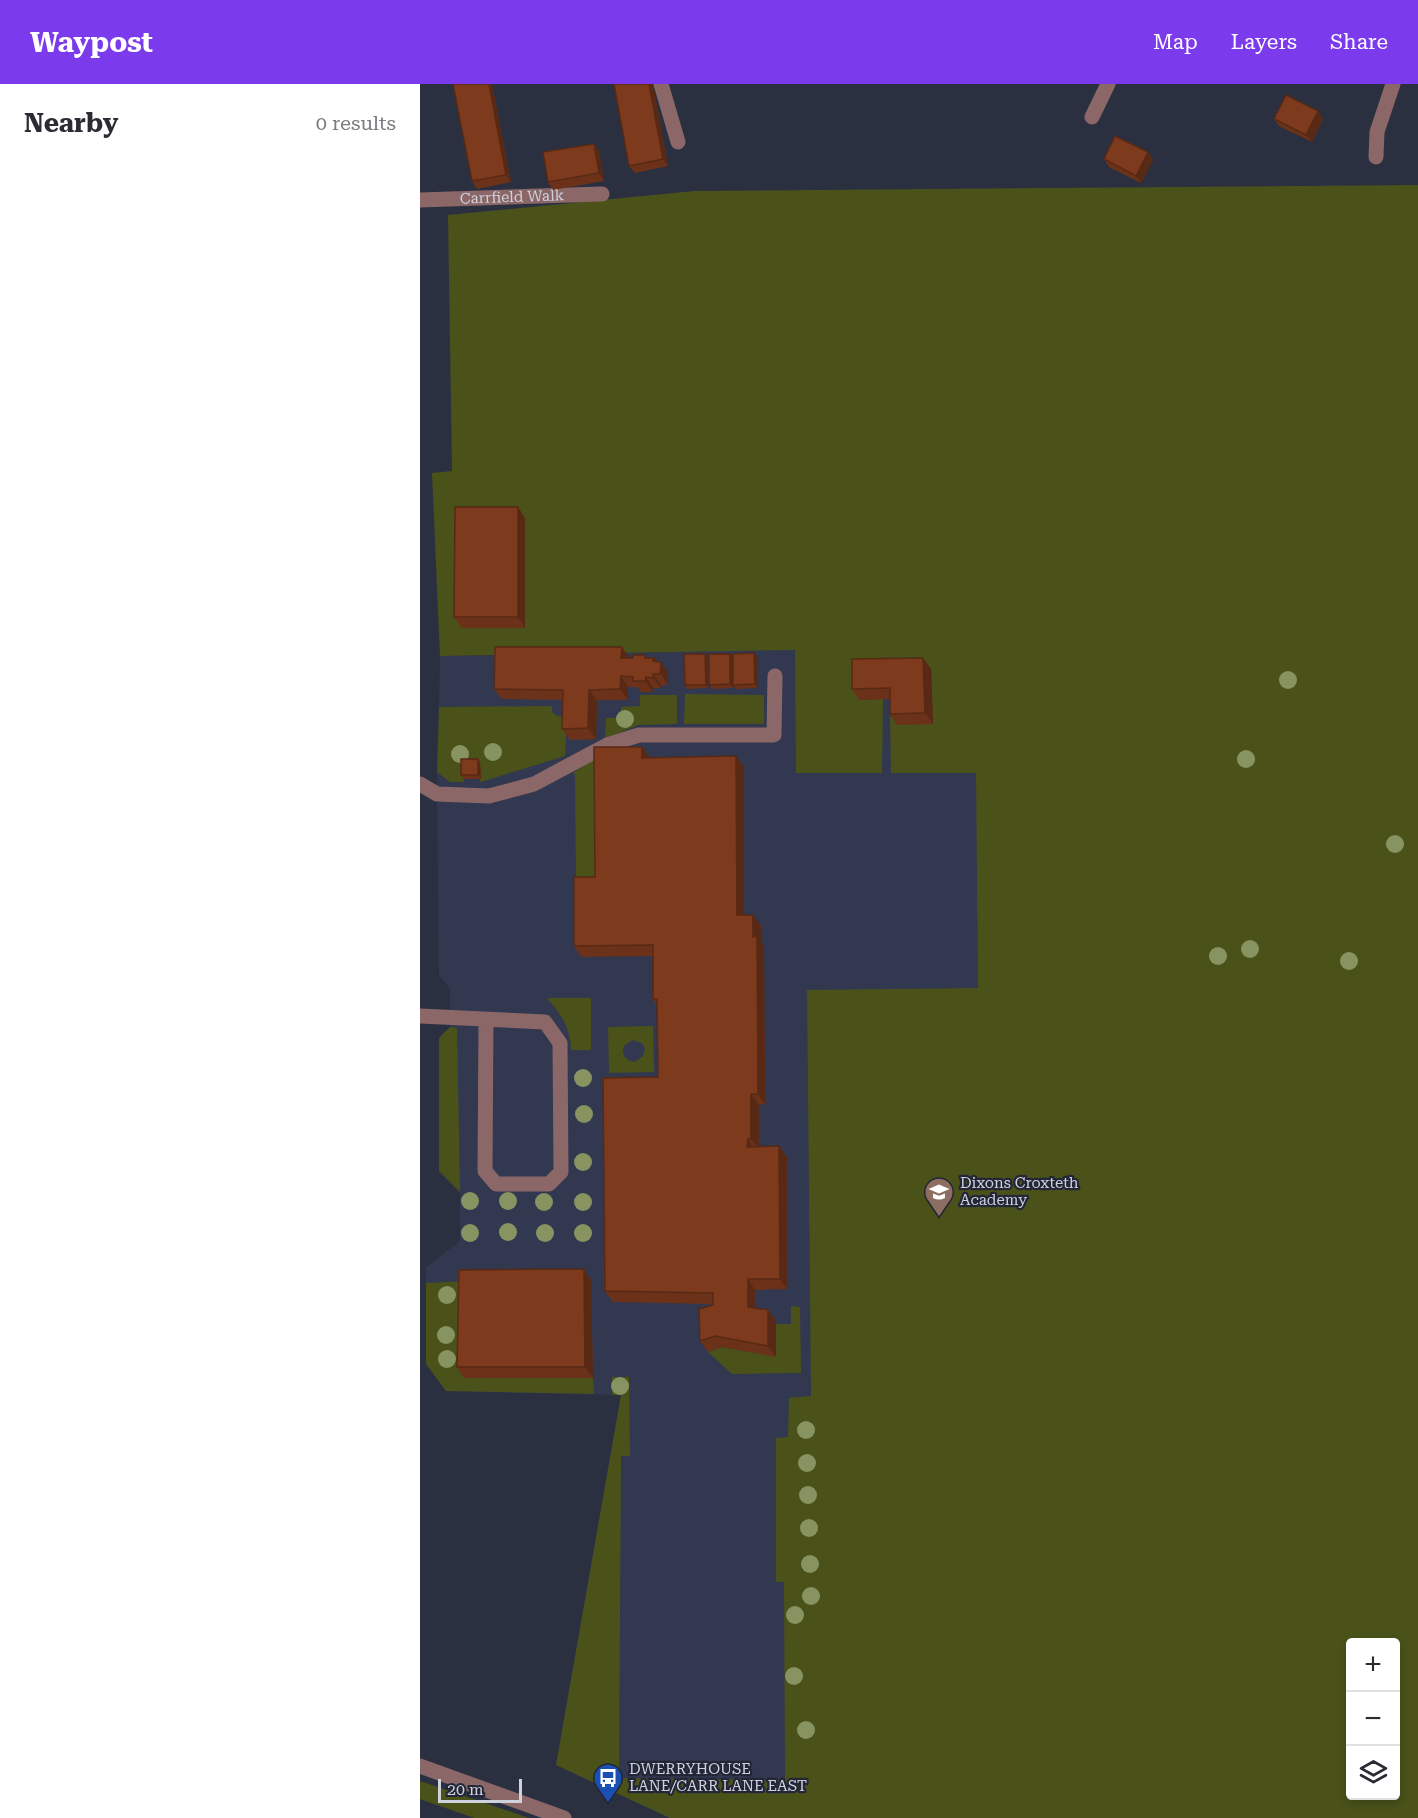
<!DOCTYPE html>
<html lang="en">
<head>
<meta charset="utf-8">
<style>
	:root { --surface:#fff; --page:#f7f7f7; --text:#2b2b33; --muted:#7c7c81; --line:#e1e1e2; --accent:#7c3aed }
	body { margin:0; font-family:"Roboto Serif",serif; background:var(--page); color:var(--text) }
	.controls { position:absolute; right:18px; bottom:18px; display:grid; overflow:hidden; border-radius:6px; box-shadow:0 3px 9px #0003 }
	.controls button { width:54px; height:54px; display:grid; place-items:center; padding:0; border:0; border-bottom:2px solid var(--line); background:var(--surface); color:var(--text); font:30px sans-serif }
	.scale { position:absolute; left:18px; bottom:15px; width:84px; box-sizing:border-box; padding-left:6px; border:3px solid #cfd2dd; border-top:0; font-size:16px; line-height:21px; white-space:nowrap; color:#cfd2dd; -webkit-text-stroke:4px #222637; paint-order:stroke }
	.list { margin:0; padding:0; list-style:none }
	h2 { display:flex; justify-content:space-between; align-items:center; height:78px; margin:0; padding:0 24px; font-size:26px }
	h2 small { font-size:20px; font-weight:400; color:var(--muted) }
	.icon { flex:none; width:33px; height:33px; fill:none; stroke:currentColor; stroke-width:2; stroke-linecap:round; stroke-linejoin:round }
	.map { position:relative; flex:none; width:998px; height:1734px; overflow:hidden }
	header { display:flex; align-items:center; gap:36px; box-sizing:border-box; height:84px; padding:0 30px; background:var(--accent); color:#fff }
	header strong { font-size:28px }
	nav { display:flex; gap:33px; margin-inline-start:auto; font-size:21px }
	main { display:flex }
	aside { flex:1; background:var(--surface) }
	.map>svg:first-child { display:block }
	.built { fill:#31384f; fill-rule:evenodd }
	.green { fill:#4a521a; fill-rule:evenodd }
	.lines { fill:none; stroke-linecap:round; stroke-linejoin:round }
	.minor { stroke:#8b6768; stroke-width:15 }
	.tree { fill:#879360 }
	.wall { fill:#6c3219 }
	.shaded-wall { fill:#582914 }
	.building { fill:#7e3a1d; stroke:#582914; stroke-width:1.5 }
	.labels { text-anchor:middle; stroke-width:4.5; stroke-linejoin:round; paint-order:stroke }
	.street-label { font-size:15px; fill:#cfd2dd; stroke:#222637 }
	.poi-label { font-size:15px; fill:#cfd2dd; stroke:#222637; text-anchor:start }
</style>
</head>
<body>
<header>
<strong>Waypost</strong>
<nav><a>Map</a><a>Layers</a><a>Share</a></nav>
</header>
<main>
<aside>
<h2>Nearby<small>0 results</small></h2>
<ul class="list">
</ul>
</aside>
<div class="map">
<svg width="998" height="1734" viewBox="0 0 998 1734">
	<rect width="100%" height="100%" fill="#2b3041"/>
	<path class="built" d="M998 555V1734H250L136 1681 201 1311 26 1307 6 1280V1183L40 1157V1108L19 1087V954L30 943V905L19 891 17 710 20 572ZM930 1558H976V1712H930Z"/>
	<g class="green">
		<path d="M998 101V1734H250L136 1681 201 1311H192V1293H209L210 1372H201L199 1694 365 1696 364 1498H356V1354L368 1353 369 1314 391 1312 387 906 558 904 556 689H471L470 632 513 640 511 585 439 616 463 615 462 689H376L375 566 20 572 12 389 32 387 28 131 274 107ZM930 1558H976V1712H930Z"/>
		<path d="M265 610 344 611V640H264Z"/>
		<path d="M220 611H257V640L218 641 185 655 186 634H201V623L220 622Z"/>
		<path d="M132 622V628C137 633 140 633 147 632L145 672 64 697 60 698V679L44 695V698H30L17 688 19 623Z"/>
		<path d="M173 675 182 687V804L156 803 155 691 153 689Z"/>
		<path d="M127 914H171V966H151C151 945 141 930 127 914Z"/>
		<path d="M233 942 234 988 189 989 188 943ZM212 956 222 959 225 965 223 972 214 978C205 976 201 970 204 962Z"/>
		<path d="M30 943 37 944 40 1108 19 1087V954Z"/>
		<path d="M46 1197 44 1294H173L174 1310 26 1307 6 1280V1199Z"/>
		<path d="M371 1222 380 1223 381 1289 312 1290 288 1268 302 1263 355 1272V1240H371Z"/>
		<path d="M0 1697 109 1734H54L0 1715Z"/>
	</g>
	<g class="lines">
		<g class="minor">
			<path d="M241 0 258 58"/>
			<path d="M672 33 688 0"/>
			<path d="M956 73 957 48 973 0"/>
			<path id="s1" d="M0 116 182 110"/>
			<path d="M0 700 17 710 69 712 114 700 187 661 219 651H354L355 592"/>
			<path d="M0 932 125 938 140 959 141 1088 129 1100H76L65 1087 66 936"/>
			<path d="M0 1682 144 1734"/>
		</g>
	</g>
	<g class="tree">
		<circle cx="868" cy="596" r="9"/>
		<circle cx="205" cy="635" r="9"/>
		<circle cx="73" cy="668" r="9"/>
		<circle cx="40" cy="670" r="9"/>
		<circle cx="826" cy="675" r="9"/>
		<circle cx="975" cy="760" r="9"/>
		<circle cx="830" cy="865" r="9"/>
		<circle cx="798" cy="872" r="9"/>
		<circle cx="929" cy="877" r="9"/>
		<circle cx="163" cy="994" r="9"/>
		<circle cx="164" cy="1030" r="9"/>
		<circle cx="163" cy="1078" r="9"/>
		<circle cx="50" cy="1117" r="9"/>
		<circle cx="88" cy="1117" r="9"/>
		<circle cx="124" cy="1118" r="9"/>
		<circle cx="163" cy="1118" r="9"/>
		<circle cx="88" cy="1148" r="9"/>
		<circle cx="50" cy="1149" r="9"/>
		<circle cx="125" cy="1149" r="9"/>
		<circle cx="163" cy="1149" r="9"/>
		<circle cx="27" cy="1211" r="9"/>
		<circle cx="26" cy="1251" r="9"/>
		<circle cx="27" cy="1275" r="9"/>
		<circle cx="200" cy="1302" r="9"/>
		<circle cx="386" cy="1346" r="9"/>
		<circle cx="387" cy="1379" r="9"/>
		<circle cx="388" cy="1411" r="9"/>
		<circle cx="389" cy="1444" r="9"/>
		<circle cx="390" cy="1480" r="9"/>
		<circle cx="391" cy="1512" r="9"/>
		<circle cx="375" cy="1531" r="9"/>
		<circle cx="374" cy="1592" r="9"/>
		<circle cx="386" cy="1646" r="9"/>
	</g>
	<g class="wall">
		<path d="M33 0H72L91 98 57 105 52 97Z"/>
		<path d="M194 0H233L248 82 215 89 209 82Z"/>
		<path d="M854 35H903L892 58 859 42Z"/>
		<path d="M174 60 179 67 184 97 133 106 128 98Z"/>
		<path d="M728 68 733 76 721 99 689 83 684 75Z"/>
		<path d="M105 434V544H42L34 533Z"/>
		<path d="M310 570 313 604 292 605 289 601Z"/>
		<path d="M225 571 227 574H234L236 578 248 588V601H241V604H233V608H221L217 603H208V616H177L176 655 150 656 142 645V616L82 615 74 605Z"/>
		<path d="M337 573 338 604 316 605 313 601Z"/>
		<path d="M288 574V604L267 605 265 601Z"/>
		<path d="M503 574 511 585 513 640 477 641 470 630V615L439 616 432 605Z"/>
		<path d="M222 663 230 674 316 672 324 683V831L341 841V858L344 863 345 1020 339 1021V1063L359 1062 367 1073V1205L335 1206V1224L356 1237V1273L302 1263 288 1268 280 1257 293 1220 193 1218 185 1207 238 993 237 921 233 915V872L161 873 154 862 175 793Z"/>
		<path d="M60 678 61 695H44L41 691Z"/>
		<path d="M171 1196 173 1294H44L37 1283Z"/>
	</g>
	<g class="shaded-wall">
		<path d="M69 0H72L91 98 86 91Z"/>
		<path d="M229 0H233L248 82 243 75Z"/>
		<path d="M898 27 903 35 892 58 886 51Z"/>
		<path d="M174 60 179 67 184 97 179 89Z"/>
		<path d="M728 68 733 76 721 99 716 92Z"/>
		<path d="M98 423 105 434V544L98 533Z"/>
		<path d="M202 563 209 574H201Z"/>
		<path d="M334 569 337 573 338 604 335 600Z"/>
		<path d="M285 570 288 574V604L286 601Z"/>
		<path d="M310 570 313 573V604L310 600Z"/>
		<path d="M234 574 241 584V578L248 588V601L233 577Z"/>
		<path d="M503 574 511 585 513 640 505 629Z"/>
		<path d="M233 590 241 601V604L233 594Z"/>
		<path d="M201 592 208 603V616L200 605Z"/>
		<path d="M226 593 233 604V608L225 597Z"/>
		<path d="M169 606 177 616 176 655 168 644Z"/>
		<path d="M222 663 230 674H222Z"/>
		<path d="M316 672 324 683V842L317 831Z"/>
		<path d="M58 675 60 678 61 695 58 691Z"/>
		<path d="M333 831 341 841V858L344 863 345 1020 338 1010Z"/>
		<path d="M331 1010 339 1021V1065L331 1055Z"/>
		<path d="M328 1055 335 1066 327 1063Z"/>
		<path d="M359 1062 367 1073V1205L360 1195Z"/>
		<path d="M164 1185 171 1196 173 1294 165 1283Z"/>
		<path d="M328 1195 335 1206V1234L328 1223Z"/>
		<path d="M348 1226 356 1237V1273L348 1262Z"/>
	</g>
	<g class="building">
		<path d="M33 0H69L86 91 52 97Z"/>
		<path d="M194 0H229L243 75 209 82Z"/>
		<path d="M866 11 898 27 886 51 854 35Z"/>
		<path d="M695 52 728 68 716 92 684 75Z"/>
		<path d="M174 60 179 89 128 98 123 68Z"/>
		<path d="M35 423H98V533H34Z"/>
		<path d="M75 563H202L201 574H213V571H225V574H234L233 577 241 578 240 590H233V594L226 593 225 597H213V593L201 592 200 605 169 606 168 644 142 645 143 606 74 605Z"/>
		<path d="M334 569 335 600 313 601V570Z"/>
		<path d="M264 570H285L286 601H265Z"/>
		<path d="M289 570H310V600L289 601Z"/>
		<path d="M503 574 505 629 470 630V604L432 605V575Z"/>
		<path d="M174 663H222V674L316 672 317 831H333V853L337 852 338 1010H331V1055H328L327 1063 359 1062 360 1195H328V1223L348 1226V1262L295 1252 280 1257 279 1225 293 1221V1209L185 1207 183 994 238 993 237 915H233V861L154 862V793H175Z"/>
		<rect x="41" y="675" width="17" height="16"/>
		<path d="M164 1185 165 1283H37L39 1186Z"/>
	</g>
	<defs>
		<g id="school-pin" transform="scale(1.5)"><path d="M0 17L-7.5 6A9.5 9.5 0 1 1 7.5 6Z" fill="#8d6e63" stroke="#222637"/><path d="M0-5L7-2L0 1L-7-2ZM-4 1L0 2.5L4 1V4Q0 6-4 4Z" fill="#fff"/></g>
		<g id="bus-pin" transform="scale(1.5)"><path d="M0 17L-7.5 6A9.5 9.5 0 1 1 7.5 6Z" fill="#1a4fb4" stroke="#222637"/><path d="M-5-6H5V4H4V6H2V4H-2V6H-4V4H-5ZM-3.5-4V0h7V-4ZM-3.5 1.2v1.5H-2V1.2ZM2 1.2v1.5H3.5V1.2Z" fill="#fff"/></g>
	</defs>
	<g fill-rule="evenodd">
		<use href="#school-pin" x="519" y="1108"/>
		<use href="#bus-pin" x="188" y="1694"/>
	</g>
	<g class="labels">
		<g class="street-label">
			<text dy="5" stroke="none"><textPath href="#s1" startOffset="92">Carrfield Walk</textPath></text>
		</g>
		<g class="poi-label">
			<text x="540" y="1104">Dixons Croxteth<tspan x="540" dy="17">Academy</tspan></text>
			<text x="209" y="1690">DWERRYHOUSE<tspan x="209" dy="17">LANE/CARR LANE EAST</tspan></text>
		</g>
	</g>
</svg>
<div class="controls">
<button>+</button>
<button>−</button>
<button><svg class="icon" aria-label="layers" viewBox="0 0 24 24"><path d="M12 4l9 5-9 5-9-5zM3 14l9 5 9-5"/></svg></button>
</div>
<div class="scale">20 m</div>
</div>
</main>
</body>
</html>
